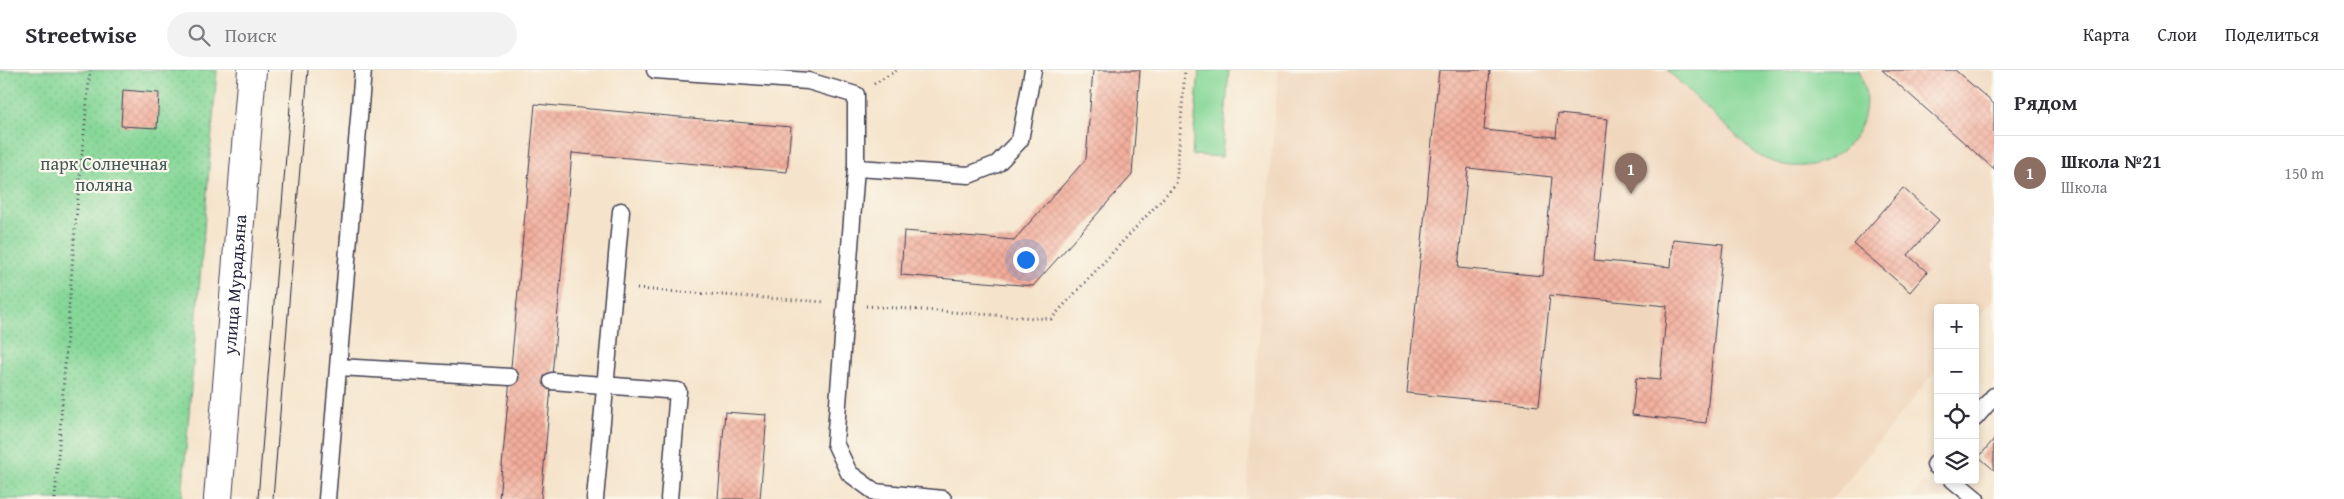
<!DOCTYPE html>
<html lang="ru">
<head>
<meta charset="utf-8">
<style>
	:root { --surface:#fff; --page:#f2f2f3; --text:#2b2b33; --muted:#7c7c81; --line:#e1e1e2; --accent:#c8321e }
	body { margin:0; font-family:"Gentium Book Plus",serif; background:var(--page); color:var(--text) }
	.controls { position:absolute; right:15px; bottom:15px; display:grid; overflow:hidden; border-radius:5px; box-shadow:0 2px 8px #0003 }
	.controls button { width:45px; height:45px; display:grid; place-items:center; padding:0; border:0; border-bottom:1px solid var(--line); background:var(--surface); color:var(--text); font:25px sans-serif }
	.you { position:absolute; left:1025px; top:189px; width:18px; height:18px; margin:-12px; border:4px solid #fff; border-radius:50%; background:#1a73e8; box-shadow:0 0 0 8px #1a73e833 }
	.badge { display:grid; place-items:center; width:32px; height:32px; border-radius:50%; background:var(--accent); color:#fff; font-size:16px; font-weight:700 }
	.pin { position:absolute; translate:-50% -41px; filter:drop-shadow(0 1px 2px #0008) }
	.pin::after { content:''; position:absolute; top:26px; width:18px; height:15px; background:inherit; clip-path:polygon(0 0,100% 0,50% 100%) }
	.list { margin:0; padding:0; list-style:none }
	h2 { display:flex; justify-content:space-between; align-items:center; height:65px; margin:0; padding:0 20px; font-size:21px }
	h2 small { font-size:16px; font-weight:400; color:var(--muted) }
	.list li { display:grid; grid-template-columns:32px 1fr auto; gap:15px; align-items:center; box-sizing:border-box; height:75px; padding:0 20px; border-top:1px solid var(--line) }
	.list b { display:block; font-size:19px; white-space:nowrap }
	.list p { margin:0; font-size:16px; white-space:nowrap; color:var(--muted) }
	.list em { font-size:16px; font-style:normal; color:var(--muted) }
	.icon { flex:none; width:28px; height:28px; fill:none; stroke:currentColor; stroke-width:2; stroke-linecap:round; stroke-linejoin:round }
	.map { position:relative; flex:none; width:1994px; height:429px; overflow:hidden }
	header { display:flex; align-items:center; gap:30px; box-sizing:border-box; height:70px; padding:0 25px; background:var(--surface); border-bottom:1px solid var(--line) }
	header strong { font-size:24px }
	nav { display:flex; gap:28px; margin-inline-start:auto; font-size:18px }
	.search { width:350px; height:45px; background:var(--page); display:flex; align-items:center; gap:12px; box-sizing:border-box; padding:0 18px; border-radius:28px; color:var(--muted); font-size:19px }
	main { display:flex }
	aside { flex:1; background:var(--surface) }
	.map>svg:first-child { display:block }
	.built { fill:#f0d6bc }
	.grass { fill:#86d798; stroke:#547c6a }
	.park { fill:url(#park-dots); stroke:#547c6a }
	.building { fill:url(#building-cross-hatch); fill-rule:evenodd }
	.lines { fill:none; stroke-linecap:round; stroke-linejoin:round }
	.service-casing { stroke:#423f51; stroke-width:19 }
	.secondary-casing { stroke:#423f51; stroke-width:30 }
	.path { stroke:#423f51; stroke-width:3; stroke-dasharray:1 4; stroke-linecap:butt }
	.service { stroke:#fff; stroke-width:16 }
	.secondary { stroke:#fff; stroke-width:28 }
	.tram { stroke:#22223b; stroke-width:1 }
	.labels { text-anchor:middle; stroke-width:4.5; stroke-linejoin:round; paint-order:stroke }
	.park-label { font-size:18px; fill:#405857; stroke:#fbf7ec }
	.street-label { font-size:18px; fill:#22223b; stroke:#fbf7ec }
</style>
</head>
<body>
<header>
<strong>Streetwise</strong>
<div class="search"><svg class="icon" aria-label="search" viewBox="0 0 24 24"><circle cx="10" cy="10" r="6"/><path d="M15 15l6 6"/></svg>Поиск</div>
<nav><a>Карта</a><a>Слои</a><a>Поделиться</a></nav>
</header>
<main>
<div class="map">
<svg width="1994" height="429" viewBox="0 0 1994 429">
	<defs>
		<pattern id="park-dots" width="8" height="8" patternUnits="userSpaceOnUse" patternTransform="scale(1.25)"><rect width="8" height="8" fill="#86d798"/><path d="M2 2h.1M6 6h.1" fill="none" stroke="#73b884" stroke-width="1.8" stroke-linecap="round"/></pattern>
		<pattern id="building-cross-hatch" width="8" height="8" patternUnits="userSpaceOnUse" patternTransform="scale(1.25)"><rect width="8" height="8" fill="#f3ad9b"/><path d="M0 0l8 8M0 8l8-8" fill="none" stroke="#d09586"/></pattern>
	</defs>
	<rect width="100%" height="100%" fill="#fbf7ec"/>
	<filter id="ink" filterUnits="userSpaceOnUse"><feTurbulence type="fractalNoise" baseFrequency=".02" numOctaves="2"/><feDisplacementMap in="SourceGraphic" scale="10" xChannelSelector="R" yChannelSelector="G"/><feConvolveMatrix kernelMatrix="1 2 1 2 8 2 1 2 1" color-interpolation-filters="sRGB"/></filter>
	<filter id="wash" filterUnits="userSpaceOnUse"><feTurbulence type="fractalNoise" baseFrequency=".0096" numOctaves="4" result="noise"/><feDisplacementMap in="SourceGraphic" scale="20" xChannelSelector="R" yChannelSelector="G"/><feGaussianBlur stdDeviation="1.12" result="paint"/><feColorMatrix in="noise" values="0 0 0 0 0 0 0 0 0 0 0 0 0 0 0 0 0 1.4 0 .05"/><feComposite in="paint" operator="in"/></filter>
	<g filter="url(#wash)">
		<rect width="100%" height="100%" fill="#f5e4cb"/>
		<g class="built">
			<path d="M1278 0H1994V228L1975 251V238H1938V298L1832 429H1246Z"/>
			<path d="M1924 412 1946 429H1910Z"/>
		</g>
		<g class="grass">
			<path d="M1199 0H1229L1222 87 1192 85Z"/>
			<path d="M1667 0H1859C1890 70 1809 126 1750 79Z"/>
		</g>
		<path class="park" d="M0 0H217L182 429H0Z"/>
		<g id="blocks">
			<g class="building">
				<path d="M1093 0H1140L1132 105 1033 216 901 205 904 161 1014 170 1086 89Z"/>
				<path d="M1439 0H1490L1484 60 1556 67 1558 44 1608 49 1594 190 1671 197 1673 169 1723 174 1706 353 1632 345 1636 308 1660 310 1667 236 1550 225 1539 336 1407 323ZM1468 98 1552 107 1543 206 1458 198Z"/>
				<path d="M1882 0H1955L1994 34V99Z"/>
				<path d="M123 20 159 23 157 58 121 56Z"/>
				<path d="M535 34 791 57 787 102 572 83 541 429H499Z"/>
				<path d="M1903 118 1939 150 1908 185 1927 202 1910 222 1854 174Z"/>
				<path d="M725 342 767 345 760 429H718Z"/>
				<path d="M1994 369V400L1979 387Z"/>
			</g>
		</g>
	</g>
	<g filter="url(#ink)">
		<use href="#blocks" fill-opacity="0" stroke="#423f51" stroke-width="1"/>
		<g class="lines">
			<g class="service-casing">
				<g id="service">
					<path d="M655 0 808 11 856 25V98L969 105 997 94 1020 70 1033 0"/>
					<path d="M856 98 835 373 849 403 875 422 943 429"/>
					<path d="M339 297 510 307"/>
					<path d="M552 311 678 321 669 429"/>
					<path d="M1975 348 1994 326"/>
					<path d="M1938 391 1935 395 1938 397"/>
					<path d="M1953 410 1976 429"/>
					<path d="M327 429 363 0"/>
					<path d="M595 429 621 141"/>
				</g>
			</g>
			<g class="secondary-casing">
				<g id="secondary">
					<path id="s1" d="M218 429 252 0"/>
				</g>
			</g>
			<g class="path">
				<path d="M874 14 897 0"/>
				<path d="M637 219 825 232"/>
				<path d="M866 236 1051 249 1176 114 1185 0"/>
				<path d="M55 429 74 171 90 0"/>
			</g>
			<use href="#service" class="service"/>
			<use href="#secondary" class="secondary"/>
			<g class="tram">
				<path d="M258 429 293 0"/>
				<path d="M273 429 308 0"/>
			</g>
		</g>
	</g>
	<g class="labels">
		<g class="park-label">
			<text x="104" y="100">парк Солнечная<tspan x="104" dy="21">поляна</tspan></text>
		</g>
		<g class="street-label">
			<text dy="6" stroke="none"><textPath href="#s1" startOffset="215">улица Мурадьяна</textPath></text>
		</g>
	</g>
</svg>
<div class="controls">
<button>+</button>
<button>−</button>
<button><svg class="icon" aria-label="locate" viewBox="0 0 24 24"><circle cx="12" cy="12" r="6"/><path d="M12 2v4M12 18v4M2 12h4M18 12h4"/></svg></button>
<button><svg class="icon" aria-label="layers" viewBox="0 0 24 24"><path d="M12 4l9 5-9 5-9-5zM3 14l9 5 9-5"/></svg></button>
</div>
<div class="you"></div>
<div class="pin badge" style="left:1631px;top:124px;background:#8d6e63">1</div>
</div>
<aside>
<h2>Рядом<small></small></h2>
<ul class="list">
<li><span class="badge" style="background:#8d6e63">1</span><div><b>Школа №21</b><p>Школа</p></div><em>150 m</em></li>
</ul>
</aside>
</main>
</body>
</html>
